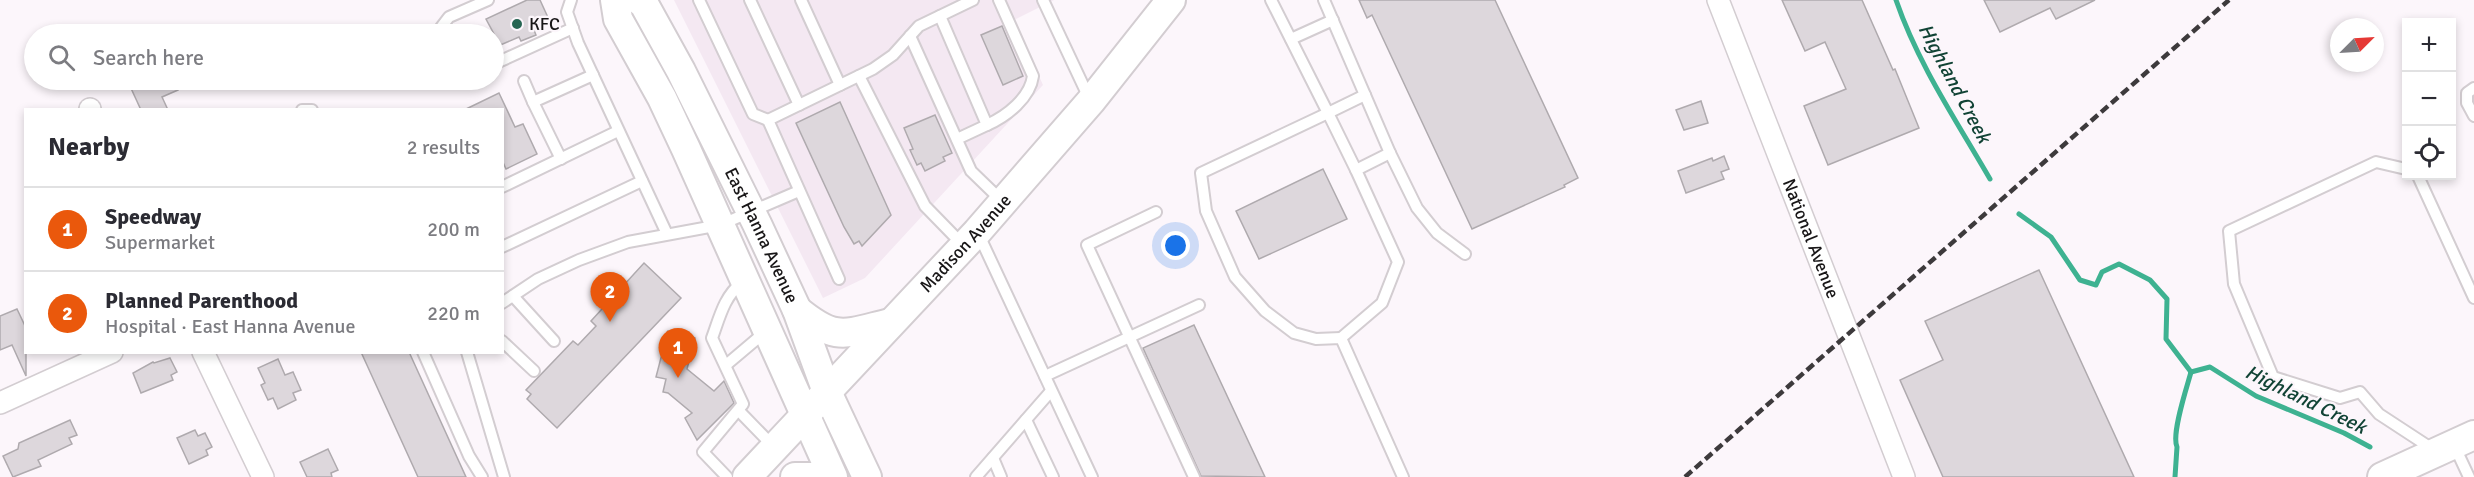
<!DOCTYPE html>
<html lang="en">
<head>
<meta charset="utf-8">
<style>
	:root { --surface:#fff; --page:#f2f2f3; --text:#2b2b33; --muted:#7c7c81; --line:#e1e1e2; --accent:#ea580c }
	body { margin:0; font-family:Signika,sans-serif; background:var(--page); color:var(--text) }
	.controls { position:absolute; right:18px; top:18px; display:grid; overflow:hidden; border-radius:0px; box-shadow:0 3px 9px #0003 }
	.controls button { width:54px; height:54px; display:grid; place-items:center; padding:0; border:0; border-bottom:2px solid var(--line); background:var(--surface); color:var(--text); font:30px sans-serif }
	.compass { position:absolute; left:2330px; top:18px; width:54px; height:54px; border-radius:50%; background:var(--surface); box-shadow:0 3px 9px #0003; rotate:66deg }
	.you { position:absolute; left:1176px; top:246px; width:21px; height:21px; margin:-15px; border:4px solid #fff; border-radius:50%; background:#1a73e8; box-shadow:0 0 0 9px #1a73e833 }
	.badge { display:grid; place-items:center; width:39px; height:39px; border-radius:50%; background:var(--accent); color:#fff; font-size:20px; font-weight:700 }
	.pin { position:absolute; translate:-50% -50px; filter:drop-shadow(0 2px 3px #0008) }
	.pin::after { content:''; position:absolute; top:32px; width:21px; height:18px; background:inherit; clip-path:polygon(0 0,100% 0,50% 100%) }
	.list { margin:0; padding:0; list-style:none }
	h2 { display:flex; justify-content:space-between; align-items:center; height:78px; margin:0; padding:0 24px; font-size:26px }
	h2 small { font-size:20px; font-weight:400; color:var(--muted) }
	.list li { display:grid; grid-template-columns:39px 1fr auto; gap:18px; align-items:center; box-sizing:border-box; height:84px; padding:0 24px; border-top:2px solid var(--line) }
	.list b { display:block; font-size:22px; white-space:nowrap }
	.list p { margin:0; font-size:20px; white-space:nowrap; color:var(--muted) }
	.list em { font-size:20px; font-style:normal; color:var(--muted) }
	.icon { flex:none; width:33px; height:33px; fill:none; stroke:currentColor; stroke-width:2; stroke-linecap:round; stroke-linejoin:round }
	.map { position:relative; flex:none; width:2474px; height:477px; overflow:hidden }
	.search { position:absolute; background:var(--surface); box-shadow:0 3px 9px #0003; left:24px; top:24px; width:480px; height:66px; display:flex; align-items:center; gap:15px; box-sizing:border-box; padding:0 21px; border-radius:33px; color:var(--muted); font-size:22px }
	.panel { position:absolute; background:var(--surface); box-shadow:0 3px 9px #0003; left:24px; top:108px; width:480px; height:246px; border-radius:0px }
	.map>svg:first-child { display:block }
	.built { fill:#f4e8f2 }
	.lines { fill:none; stroke-linecap:round; stroke-linejoin:round }
	.stream { stroke:#3eb291; stroke-width:5 }
	.building { fill:#ddd7dc; stroke:#afaaae; stroke-width:1.5 }
	.service-casing { stroke:#d3cdd1; stroke-width:14 }
	.minor-casing { stroke:#d3cdd1; stroke-width:24 }
	.secondary-casing { stroke:#d3cdd1; stroke-width:32 }
	.service { stroke:#fff; stroke-width:10 }
	.minor { stroke:#fff; stroke-width:21 }
	.secondary { stroke:#fff; stroke-width:28 }
	.rail { stroke:#3d3a3c; stroke-width:4.5; stroke-dasharray:9 4.5; stroke-linecap:butt }
	.poi-dot { fill:#276653; stroke:#fcf6fb; stroke-width:2 }
	.labels { text-anchor:middle; stroke-width:4.5; stroke-linejoin:round; paint-order:stroke }
	.poi-label { font-size:18px; fill:#181617; stroke:#fcf6fb; text-anchor:start }
	.street-label { font-size:18px; fill:#181617; stroke:#fcf6fb }
	.water-label { font-size:20px; font-style:italic; fill:#114335; stroke:#fcf6fb }
</style>
</head>
<body>
<div class="map">
<svg width="2474" height="477" viewBox="0 0 2474 477">
	<rect width="100%" height="100%" fill="#fcf6fb"/>
	<path class="built" d="M674 0H1054L1014 20 1043 85 865 278 823 298Z"/>
	<g class="lines">
		<g class="stream">
			<path d="M1896 0C1918 64 1956 120 1990 179"/>
			<path d="M2019 214 2051 237 2080 280 2096 285 2102 272 2119 264 2150 280 2167 299 2166 339 2191 372"/>
			<path d="M2191 372 2210 367 2256 396 2344 433 2370 447"/>
			<path d="M2175 477 2177 447C2171 434 2187 387 2191 372"/>
		</g>
	</g>
	<g class="building">
		<path d="M527 0H540L550 22 534 30 536 35 521 41 519 37 498 46 497 44 494 45V34L486 19Z"/>
		<path d="M1359 0H1495L1578 178 1564 185 1565 187 1472 229 1372 15 1367 18Z"/>
		<path d="M1782 0H1862L1893 70 1895 69 1919 128 1828 165 1804 106 1846 89 1825 42 1805 51Z"/>
		<path d="M1984 0H2095L2056 19 2050 8 2000 32Z"/>
		<path d="M1002 26 1023 76 1003 85 981 35Z"/>
		<path d="M143 80H174L178 90 162 97 168 110H141L130 86Z"/>
		<path d="M499 93 515 127 523 124 537 154 506 169 502 160V110H464Z"/>
		<path d="M1701 101 1708 123 1684 130 1676 110Z"/>
		<path d="M840 102 891 215 862 246 859 241 854 244 844 227 796 123Z"/>
		<path d="M935 115 952 153 943 157 945 161 925 171 921 163 917 165 910 150 913 149 904 128Z"/>
		<path d="M1724 156 1729 169 1721 172 1724 179 1686 193 1678 171 1712 158 1713 161Z"/>
		<path d="M1323 169 1347 219 1259 259 1236 211Z"/>
		<path d="M644 263 681 298 557 428 527 399 531 394 526 390 573 341 578 345 596 326 591 321Z"/>
		<path d="M2039 270 2134 477H1943L1900 380 1943 360 1925 321Z"/>
		<path d="M17 309 26 328V376L12 345 0 350V316Z"/>
		<path d="M1194 325 1265 477 1201 476 1143 348Z"/>
		<path d="M668 331 695 338 687 369 714 391 724 381 734 403 697 440 685 418 692 413 668 393 663 392 666 379 656 377Z"/>
		<path d="M361 352H409L466 477H418Z"/>
		<path d="M170 358 177 372 171 375 173 380 141 393 133 373 153 362 154 363Z"/>
		<path d="M278 359 285 375 293 372 301 390 293 393 296 400 278 409 273 398 268 400 261 385 265 383 258 368Z"/>
		<path d="M70 420 77 435 69 438 72 444 38 460 41 466 13 477 3 456 18 449 19 443Z"/>
		<path d="M195 430 198 436 205 433 212 447 206 450 208 455 189 464 177 438Z"/>
		<path d="M328 449 338 470 331 473 332 477H307L300 462Z"/>
	</g>
	<g class="lines">
		<g class="service-casing">
			<g id="service">
				<path d="M571 0 567 12 578 43 667 234"/>
				<path d="M699 0 753 114 768 120"/>
				<path d="M750 0 799 105"/>
				<path d="M801 0 840 85"/>
				<path d="M1043 0 1090 100"/>
				<path d="M1271 0 1328 113 1365 95"/>
				<path d="M1324 0 1390 153 1417 208 1437 233 1465 254"/>
				<path d="M940 16 987 125 957 139"/>
				<path d="M436 34 449 17 488 0"/>
				<path d="M910 36 971 171 1003 202"/>
				<path d="M1291 39 1333 20"/>
				<path d="M494 64 573 28"/>
				<path d="M859 76 925 206 963 245"/>
				<path d="M524 81 533 102"/>
				<path d="M2474 88 2467 93V103L2474 116"/>
				<path d="M302 110H312"/>
				<path d="M987 125C1007 116 1030 98 1033 76L999 0"/>
				<path d="M561 159 533 102 593 75"/>
				<path d="M2406 169 2376 162 2229 231 2234 284 2273 377 2340 398 2360 392 2379 414 2434 450"/>
				<path d="M1356 170 1328 113 1201 173 1206 211 1235 277 1265 311 1294 333 1316 339 1341 338 1403 477"/>
				<path d="M2418 176 2474 298"/>
				<path d="M502 187 618 131"/>
				<path d="M1156 212 1087 245 1194 477"/>
				<path d="M978 233 1092 477"/>
				<path d="M502 247 642 181"/>
				<path d="M839 279 768 120 873 69 893 55 919 26 973 0"/>
				<path d="M513 296 554 341"/>
				<path d="M502 303 538 279 579 260 628 242 720 225 799 191"/>
				<path d="M1341 338 1382 303 1398 262 1356 170 1390 153"/>
				<path d="M502 341 534 371"/>
				<path d="M423 352 469 456 482 477"/>
				<path d="M467 352 504 477"/>
				<path d="M726 365 765 332"/>
				<path d="M1045 376 1199 305"/>
				<path d="M739 411 774 447"/>
				<path d="M1026 420 1053 477"/>
				<path d="M2454 445 2469 477"/>
				<path d="M993 458 1001 477"/>
				<path d="M727 477 703 452 743 404 712 338C720 316 724 297 742 282"/>
				<path d="M976 477 1051 391"/>
			</g>
		</g>
		<g class="minor-casing">
			<g id="minor">
				<path id="s1" d="M1718 0 1904 477"/>
				<path d="M90 109V110"/>
				<path d="M203 352 263 477"/>
				<path d="M0 403 112 352"/>
			</g>
		</g>
		<g class="secondary-casing">
			<g id="secondary">
				<path d="M615 0 618 19 662 98 686 149 833 477"/>
				<path id="s2" d="M639 0 644 4 681 71 757 224 797 310 827 392 867 477"/>
				<path d="M797 310C836 342 844 334 890 323"/>
				<path id="s3" d="M747 477 977 232 1091 101 1171 0"/>
				<path d="M795 477H812"/>
				<path d="M2382 477 2474 435"/>
			</g>
		</g>
		<use href="#service" class="service"/>
		<use href="#minor" class="minor"/>
		<use href="#secondary" class="secondary"/>
		<path class="rail" d="M1685 477 2229 0"/>
	</g>
	<circle class="poi-dot" cx="517" cy="24" r="6"/>
	<g class="labels">
		<g class="poi-label">
			<text x="529" y="30">KFC</text>
		</g>
		<g class="street-label">
			<text dy="6" stroke="none"><textPath href="#s2" startOffset="266">East Hanna Avenue</textPath></text>
			<text dy="6" stroke="none"><textPath href="#s1" startOffset="256">National Avenue</textPath></text>
			<text dy="6" stroke="none"><textPath href="#s3" startOffset="320">Madison Avenue</textPath></text>
		</g>
		<g class="water-label">
			<text transform="translate(1955 83) rotate(62)" y="7">Highland Creek</text>
			<text transform="translate(2306 399) rotate(26)" y="7">Highland Creek</text>
		</g>
	</g>
</svg>
<div class="controls">
<button>+</button>
<button>−</button>
<button><svg class="icon" aria-label="locate" viewBox="0 0 24 24"><circle cx="12" cy="12" r="6"/><path d="M12 2v4M12 18v4M2 12h4M18 12h4"/></svg></button>
</div>
<svg class="compass" viewBox="-18 -18 36 36"><path d="M0-13l5 13h-10z" fill="#e53935"/><path d="M0 13l5-13h-10z" fill="#7c7c81"/></svg>
<div class="you"></div>
<div class="pin badge" style="left:678px;top:378px">1</div>
<div class="pin badge" style="left:610px;top:322px">2</div>
<div class="search"><svg class="icon" aria-label="search" viewBox="0 0 24 24"><circle cx="10" cy="10" r="6"/><path d="M15 15l6 6"/></svg>Search here</div>
<section class="panel">
<h2>Nearby<small>2 results</small></h2>
<ul class="list">
<li><span class="badge">1</span><div><b>Speedway</b><p>Supermarket</p></div><em>200 m</em></li>
<li><span class="badge">2</span><div><b>Planned Parenthood</b><p>Hospital · East Hanna Avenue</p></div><em>220 m</em></li>
</ul>
</section>
</div>
</body>
</html>
